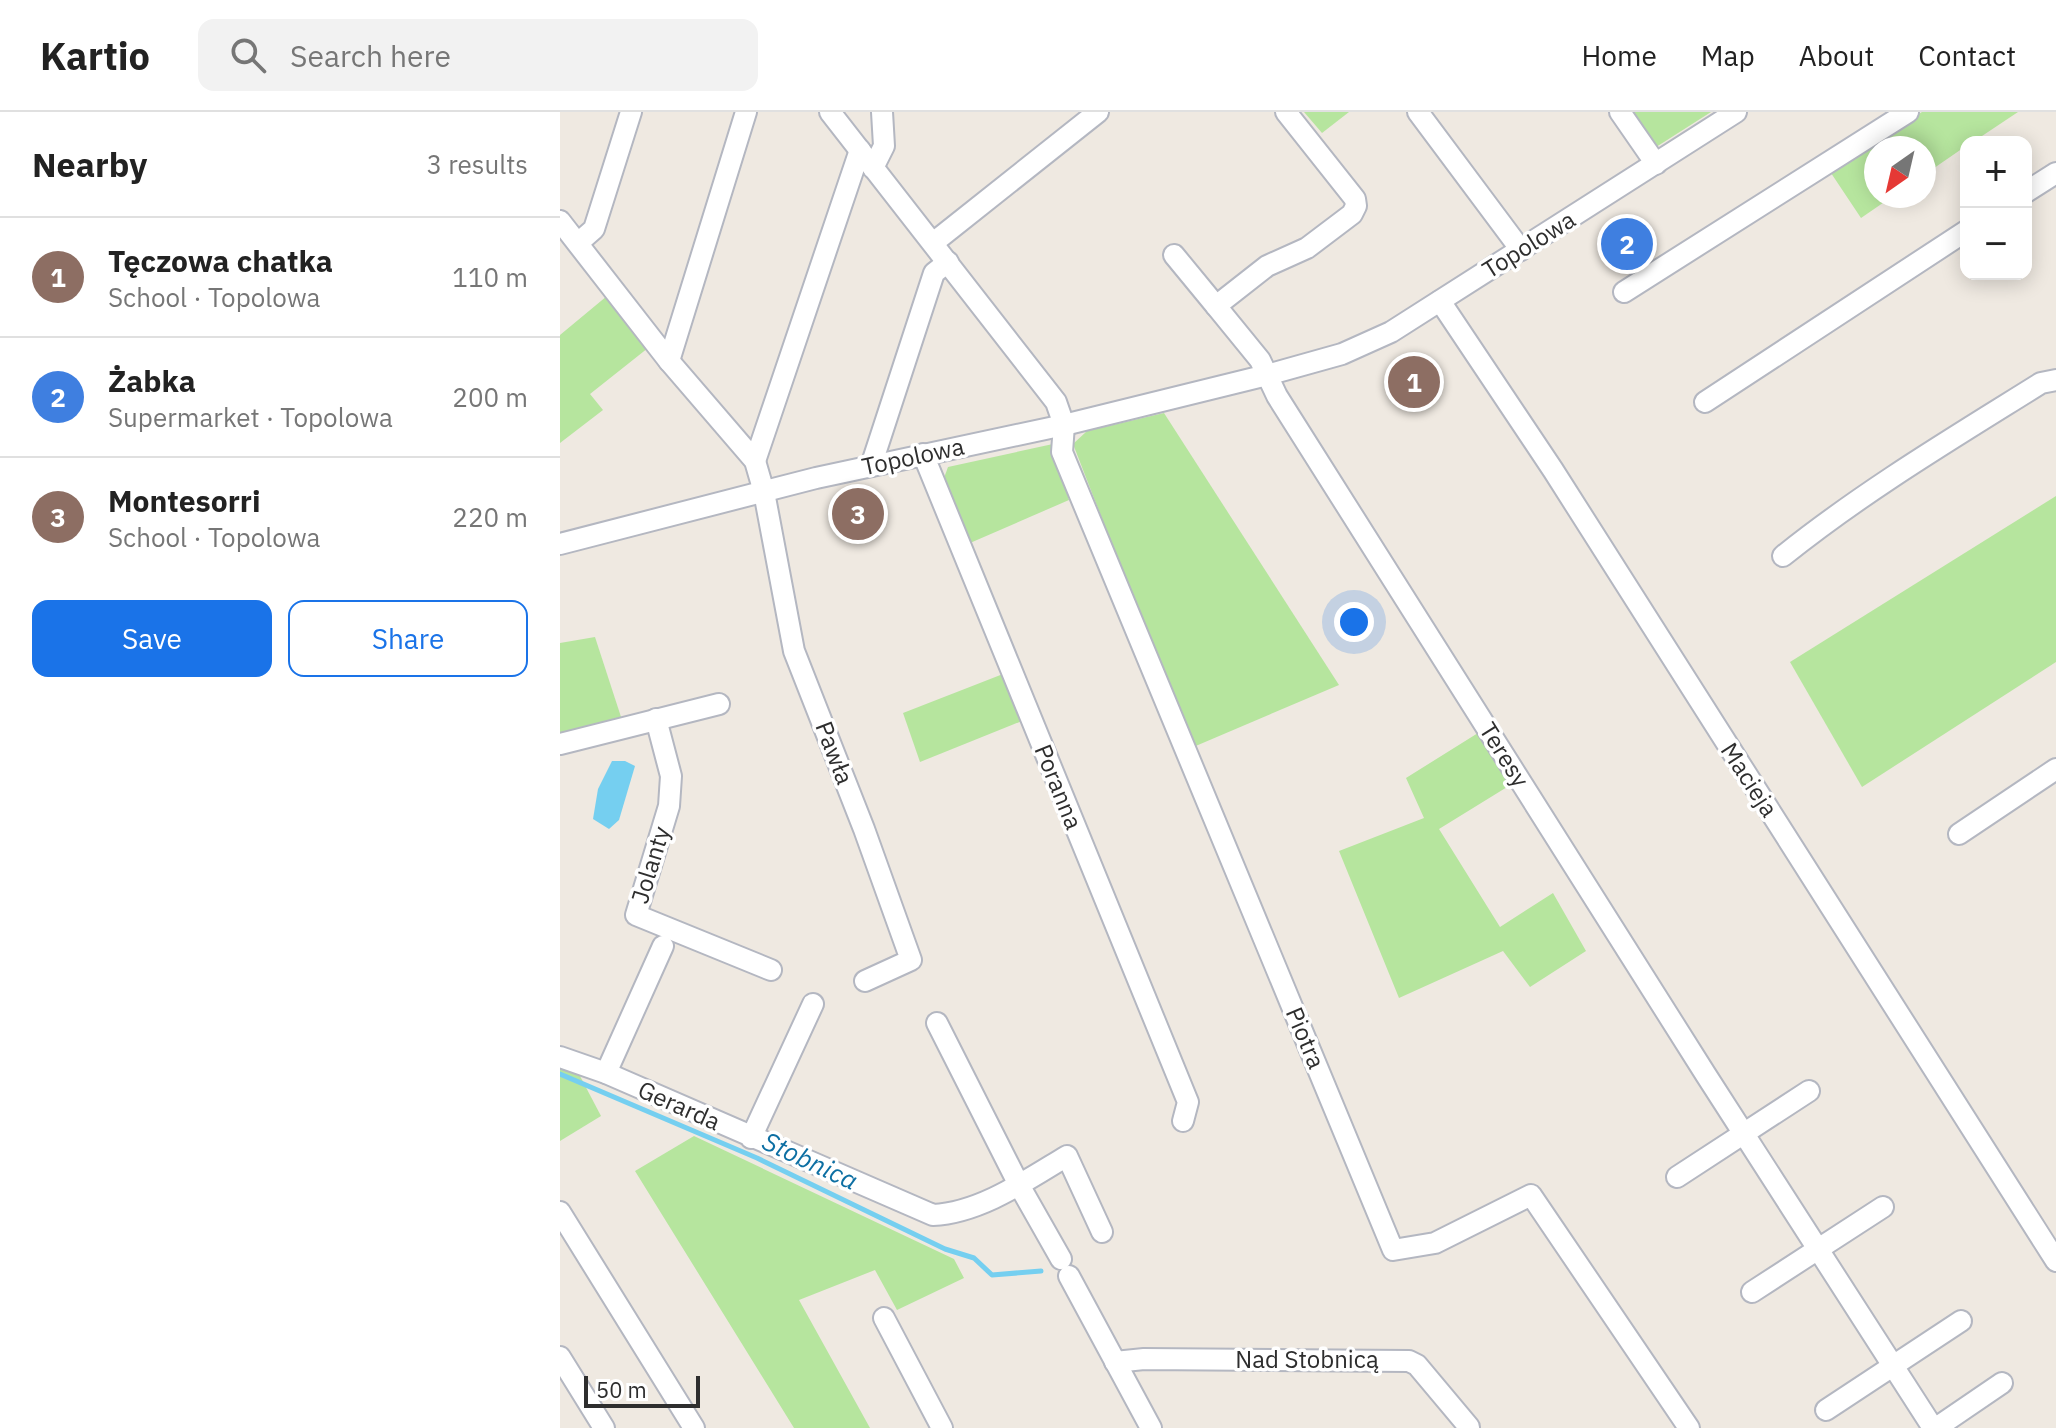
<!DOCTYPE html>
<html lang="en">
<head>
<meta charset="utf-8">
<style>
	:root { --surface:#fff; --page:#f2f2f2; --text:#222; --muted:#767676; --line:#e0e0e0; --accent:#1a73e8 }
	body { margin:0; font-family:"IBM Plex Sans",sans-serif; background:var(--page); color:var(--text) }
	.controls { position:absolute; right:24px; top:24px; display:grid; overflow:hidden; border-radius:16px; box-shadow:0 4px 20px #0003 }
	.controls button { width:72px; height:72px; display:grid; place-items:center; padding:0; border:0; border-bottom:2px solid var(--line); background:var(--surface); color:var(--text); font:40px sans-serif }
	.compass { position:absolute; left:1304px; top:24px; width:72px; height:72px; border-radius:50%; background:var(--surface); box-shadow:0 4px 20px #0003; rotate:214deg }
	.scale { position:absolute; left:24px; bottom:20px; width:116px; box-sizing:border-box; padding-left:8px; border:4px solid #2e2e2e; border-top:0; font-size:22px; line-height:28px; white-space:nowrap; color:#2e2e2e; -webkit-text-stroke:6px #fff; paint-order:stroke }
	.you { position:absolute; left:794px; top:510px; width:28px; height:28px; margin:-20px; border:6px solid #fff; border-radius:50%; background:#1a73e8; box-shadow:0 0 0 12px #1a73e833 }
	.badge { display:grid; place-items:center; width:52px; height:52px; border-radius:50%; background:var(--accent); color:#fff; font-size:26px; font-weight:700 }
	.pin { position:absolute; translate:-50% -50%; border:4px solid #fff; box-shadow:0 2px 8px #0006 }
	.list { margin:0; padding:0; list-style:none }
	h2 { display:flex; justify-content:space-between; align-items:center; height:104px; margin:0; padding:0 32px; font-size:34px }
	h2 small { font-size:26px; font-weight:400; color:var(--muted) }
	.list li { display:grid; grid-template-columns:52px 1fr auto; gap:24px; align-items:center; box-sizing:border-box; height:120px; padding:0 32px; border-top:2px solid var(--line) }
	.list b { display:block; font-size:30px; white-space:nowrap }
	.list p { margin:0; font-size:26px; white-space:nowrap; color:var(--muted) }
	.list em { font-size:26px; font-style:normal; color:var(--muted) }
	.actions { display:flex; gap:16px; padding:24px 32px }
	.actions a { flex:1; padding:18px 0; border:2px solid var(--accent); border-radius:16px; text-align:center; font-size:28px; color:var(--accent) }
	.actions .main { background:var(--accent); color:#fff }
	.icon { flex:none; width:44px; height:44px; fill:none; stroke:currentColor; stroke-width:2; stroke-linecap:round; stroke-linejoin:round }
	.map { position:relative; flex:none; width:1496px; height:1316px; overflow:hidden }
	header { display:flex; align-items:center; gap:48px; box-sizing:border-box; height:112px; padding:0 40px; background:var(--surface); border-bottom:2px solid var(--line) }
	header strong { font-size:38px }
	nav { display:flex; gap:44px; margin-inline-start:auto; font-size:28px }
	.search { width:560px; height:72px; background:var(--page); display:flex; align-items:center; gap:20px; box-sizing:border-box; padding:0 28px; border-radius:16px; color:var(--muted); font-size:30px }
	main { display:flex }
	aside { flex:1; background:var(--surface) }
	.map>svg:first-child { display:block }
	.green { fill:#b6e59e }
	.water { fill:#75cff0 }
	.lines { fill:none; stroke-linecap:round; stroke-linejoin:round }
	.stream { stroke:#75cff0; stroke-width:5 }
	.minor-casing { stroke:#b4b7c1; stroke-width:24 }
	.minor { stroke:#fff; stroke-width:20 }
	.labels { text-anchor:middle; stroke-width:7; stroke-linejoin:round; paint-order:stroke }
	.street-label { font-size:24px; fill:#2e2e2e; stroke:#fff }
	.water-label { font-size:26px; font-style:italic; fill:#0d6fa3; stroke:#fff }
</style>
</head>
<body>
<header>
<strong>Kartio</strong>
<div class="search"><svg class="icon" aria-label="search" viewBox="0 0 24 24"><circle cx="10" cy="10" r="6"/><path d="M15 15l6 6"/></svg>Search here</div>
<nav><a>Home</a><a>Map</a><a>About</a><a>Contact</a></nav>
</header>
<main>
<aside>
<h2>Nearby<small>3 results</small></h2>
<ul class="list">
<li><span class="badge" style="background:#8d6e63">1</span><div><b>Tęczowa chatka</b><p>School · Topolowa</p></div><em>110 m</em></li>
<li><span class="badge" style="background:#3f7fe0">2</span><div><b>Żabka</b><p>Supermarket · Topolowa</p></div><em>200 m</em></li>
<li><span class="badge" style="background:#8d6e63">3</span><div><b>Montesorri</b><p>School · Topolowa</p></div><em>220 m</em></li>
</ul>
<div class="actions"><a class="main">Save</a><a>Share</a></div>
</aside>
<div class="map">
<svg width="1496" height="1316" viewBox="0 0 1496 1316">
	<rect width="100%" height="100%" fill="#efe9e1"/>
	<g class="green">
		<path d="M744 0H789L762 21Z"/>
		<path d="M1068 0H1151L1093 37Z"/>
		<path d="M1362 0H1458L1413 30H1406V34L1364 63V36H1316V84H1333L1301 106 1269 58Z"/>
		<path d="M47 184 88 236 30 282 43 298 0 331V223Z"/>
		<path d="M604 301 779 573 631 636 513 332 527 319Z"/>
		<path d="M493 332 509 388 410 431 384 366 388 355Z"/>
		<path d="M1496 384V550L1302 675 1230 550Z"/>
		<path d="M35 525 62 608 0 622V531Z"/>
		<path d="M443 562 462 609 360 650 343 601Z"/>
		<path d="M918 621 952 672 879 717 940 815 993 781 1026 839 970 875 943 839 839 886 779 739 864 706 846 666Z"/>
		<path d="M0 955 20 964 41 1004 0 1029Z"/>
		<path d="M134 1024 394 1147 404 1166 337 1198 315 1158 239 1188 310 1316H234L75 1059Z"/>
	</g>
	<path class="water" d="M52 649H65L75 654 59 708 49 717 33 707 38 677Z"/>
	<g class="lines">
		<path class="stream" d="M0 962 197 1046 385 1137 414 1146 432 1163 481 1159"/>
		<g class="minor-casing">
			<g id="minor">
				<path d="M270 0 496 290 504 313 502 340 833 1138 875 1131 971 1083 1129 1316"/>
				<path d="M726 0 795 87 796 94 792 102 747 136 707 154 656 194 700 248 717 284 1146 963 1373 1316"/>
				<path d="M858 0 961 138"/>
				<path d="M1060 0 1096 52"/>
				<path d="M313 56 324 34 322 0"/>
				<path d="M1466 80 1496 61"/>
				<path d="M0 109 109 249 195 349 204 380 234 539 304 717 351 848 305 869"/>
				<path d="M18 131 34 117 71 0"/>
				<path d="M373 131 538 0"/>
				<path d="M614 143 656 194"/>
				<path d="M1064 180 1348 0"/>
				<path d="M880 189 993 358 1496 1149"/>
				<path d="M109 249 186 0"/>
				<path d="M1145 290 1406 119"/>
				<path d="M363 342 628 990 623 1009"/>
				<path d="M195 349 300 38"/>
				<path d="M311 354 374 161 388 150"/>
				<path d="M0 432 256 366 504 313 707 263 782 242 831 220 1176 0"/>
				<path d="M1223 444C1304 379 1393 326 1481 271L1496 268"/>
				<path d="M96 607 111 664 109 694 76 803 211 858"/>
				<path d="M0 632 159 592"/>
				<path d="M1399 722 1496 657"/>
				<path d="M377 911 459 1073 501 1147"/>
				<path d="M0 945 46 961 373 1103C420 1101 467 1068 507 1044L542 1120"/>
				<path d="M46 961 103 834"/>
				<path d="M191 1026 253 892"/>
				<path d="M1117 1065 1249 979"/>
				<path d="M0 1100 134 1316"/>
				<path d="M509 1164 591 1316"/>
				<path d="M1192 1180 1323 1095"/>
				<path d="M324 1206 382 1316"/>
				<path d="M0 1245 44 1316"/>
				<path d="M555 1250 584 1247 849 1249 857 1253 909 1315"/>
				<path d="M1266 1298 1401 1209"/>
				<path d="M1376 1316 1442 1271"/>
			</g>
		</g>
		<use href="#minor" class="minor"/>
	</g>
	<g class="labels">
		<g class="street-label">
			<text transform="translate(969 133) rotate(-32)" y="8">Topolowa</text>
			<text transform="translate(353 345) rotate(-12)" y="8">Topolowa</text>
			<text transform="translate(274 641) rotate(69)" y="8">Pawła</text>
			<text transform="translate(944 643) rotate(58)" y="8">Teresy</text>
			<text transform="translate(1189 668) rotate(57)" y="8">Macieja</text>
			<text transform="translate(498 675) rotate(68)" y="8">Poranna</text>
			<text transform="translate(91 753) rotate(-73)" y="8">Jolanty</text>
			<text transform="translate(745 926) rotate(67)" y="8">Piotra</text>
			<text transform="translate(119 994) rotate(24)" y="8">Gerarda</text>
			<text x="747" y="1256">Nad Stobnicą</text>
		</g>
		<g class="water-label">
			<text transform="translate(250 1049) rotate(25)" y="9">Stobnica</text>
		</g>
	</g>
</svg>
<div class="controls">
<button>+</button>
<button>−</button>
</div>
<svg class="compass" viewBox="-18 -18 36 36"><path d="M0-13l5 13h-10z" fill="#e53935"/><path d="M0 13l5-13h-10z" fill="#767676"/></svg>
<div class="scale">50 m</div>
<div class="you"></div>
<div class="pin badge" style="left:854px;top:270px;background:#8d6e63">1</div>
<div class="pin badge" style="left:1067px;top:132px;background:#3f7fe0">2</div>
<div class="pin badge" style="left:298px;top:402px;background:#8d6e63">3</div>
</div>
</main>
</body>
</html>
